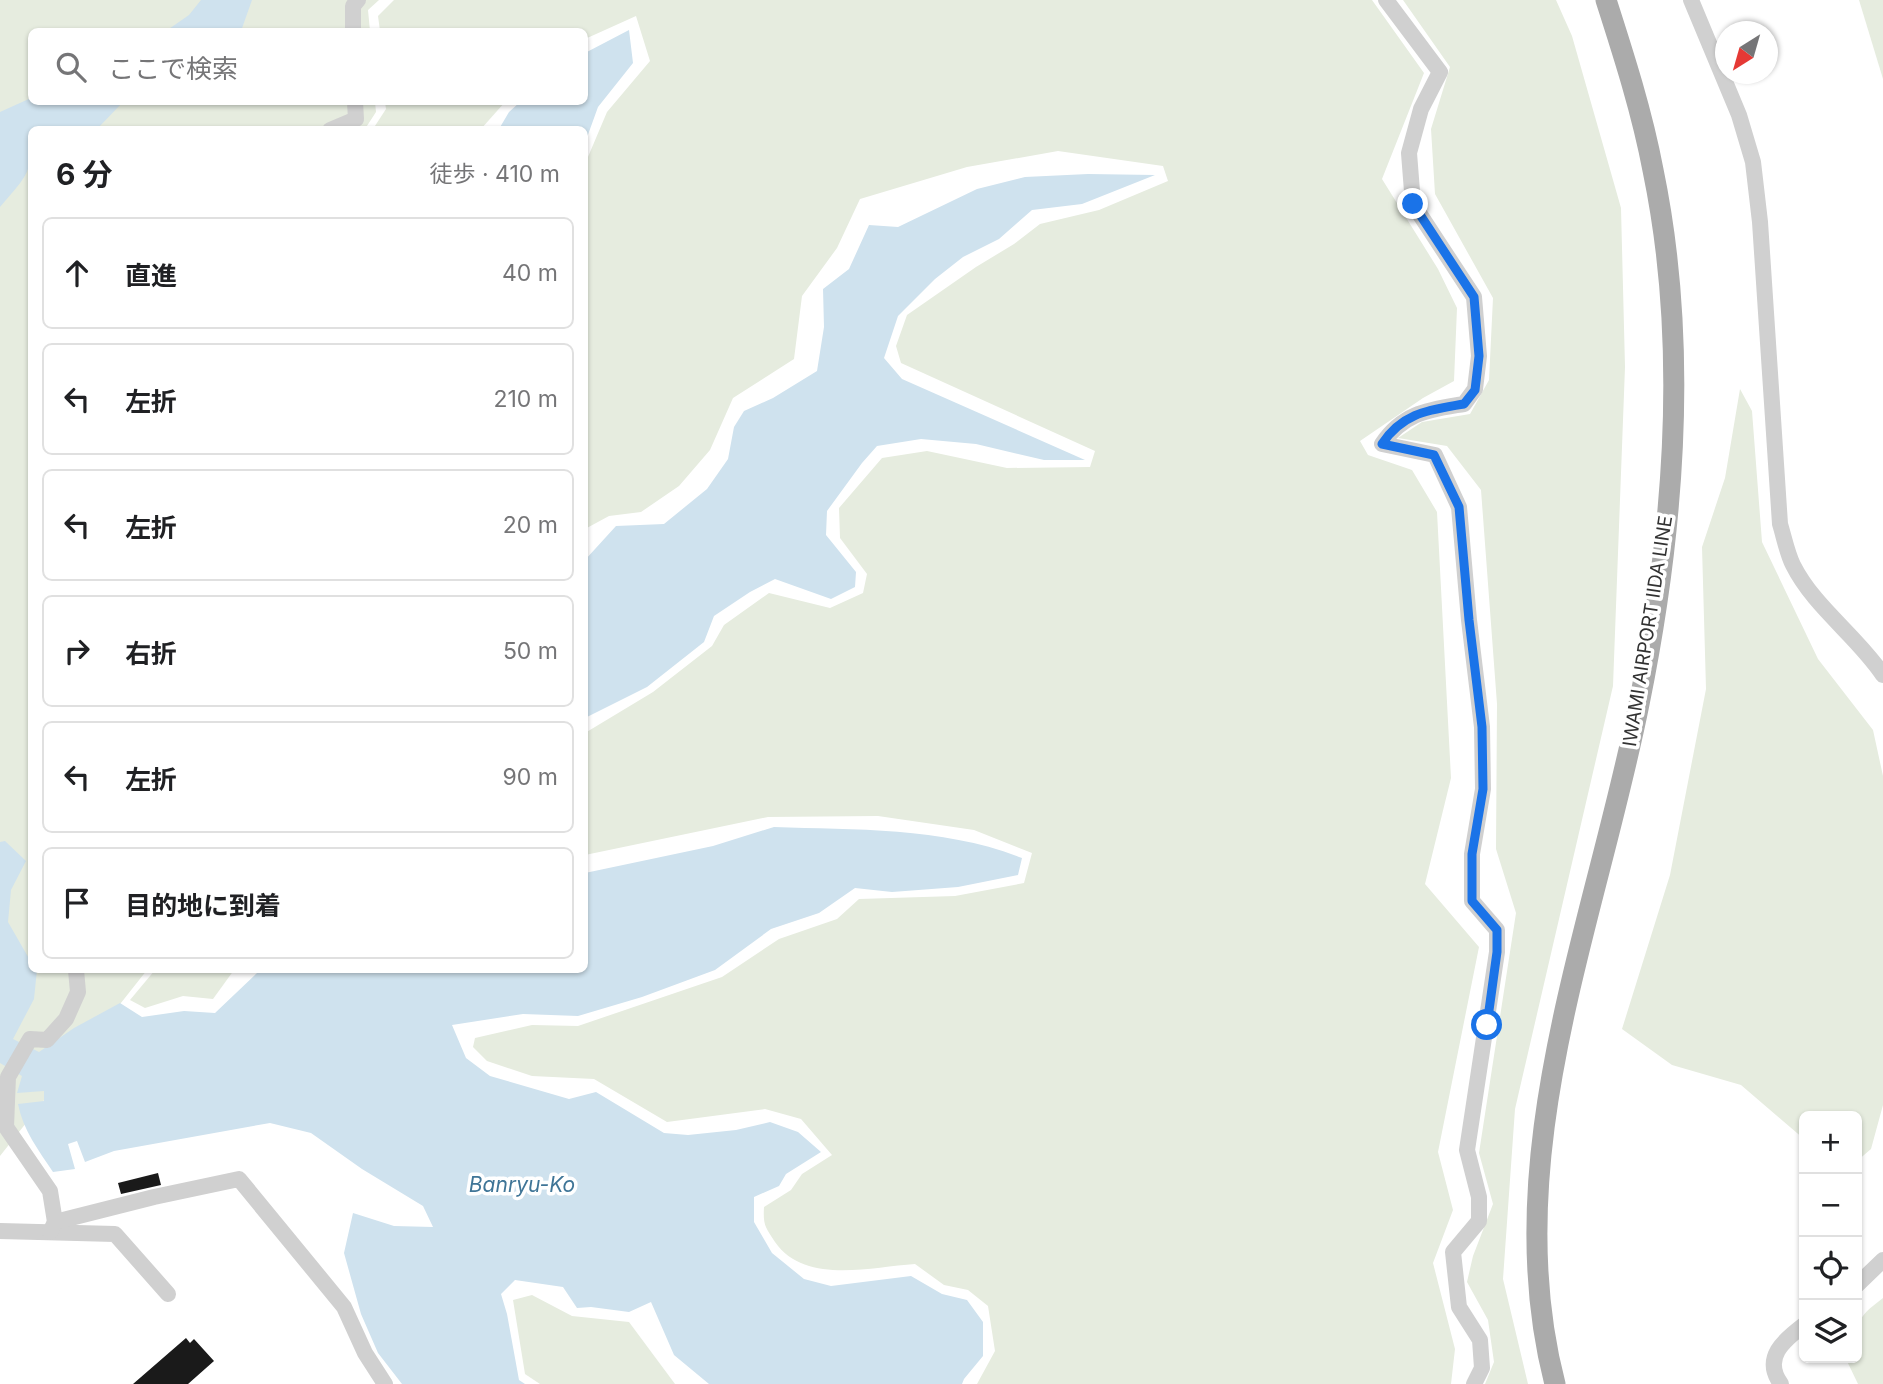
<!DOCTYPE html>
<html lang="ja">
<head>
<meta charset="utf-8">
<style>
	:root { --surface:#fff; --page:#f6f6f6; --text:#202124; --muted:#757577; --line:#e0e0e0 }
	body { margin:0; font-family:Inter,"Noto Sans JP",sans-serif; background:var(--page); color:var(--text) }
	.controls { position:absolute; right:21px; bottom:21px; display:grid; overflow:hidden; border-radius:10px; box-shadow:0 2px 5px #0004 }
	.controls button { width:63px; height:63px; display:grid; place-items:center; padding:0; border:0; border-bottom:2px solid var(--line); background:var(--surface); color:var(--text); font:35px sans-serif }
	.compass { position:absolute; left:1715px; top:21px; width:63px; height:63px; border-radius:50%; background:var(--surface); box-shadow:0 2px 5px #0004; rotate:217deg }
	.stop { position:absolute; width:21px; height:21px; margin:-16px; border:5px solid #1a73e8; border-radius:50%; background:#fff }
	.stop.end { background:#1a73e8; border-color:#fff; box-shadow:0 2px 7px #0008 }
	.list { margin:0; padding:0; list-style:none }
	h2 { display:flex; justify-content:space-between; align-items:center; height:91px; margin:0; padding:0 28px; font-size:30px }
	h2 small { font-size:23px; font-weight:400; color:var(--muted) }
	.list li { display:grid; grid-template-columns:46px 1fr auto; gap:21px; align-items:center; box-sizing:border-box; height:112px; margin:0 14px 14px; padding:0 14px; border:2px solid var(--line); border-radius:10px }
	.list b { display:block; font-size:26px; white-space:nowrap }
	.list em { font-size:23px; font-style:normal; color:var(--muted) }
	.icon { flex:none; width:38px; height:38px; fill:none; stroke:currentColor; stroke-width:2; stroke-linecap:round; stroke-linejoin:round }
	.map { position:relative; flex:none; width:1883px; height:1384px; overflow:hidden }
	.search { position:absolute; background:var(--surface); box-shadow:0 2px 5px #0004; left:28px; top:28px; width:560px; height:77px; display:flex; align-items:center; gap:18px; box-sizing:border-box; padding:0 24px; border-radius:10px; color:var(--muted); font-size:26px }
	.panel { position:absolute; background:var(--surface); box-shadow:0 2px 5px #0004; left:28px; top:126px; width:560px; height:847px; border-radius:10px }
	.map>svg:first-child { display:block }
	.green { fill:#e6ecdf }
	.water { fill:#cfe2ee }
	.building { fill:#1a1a1a }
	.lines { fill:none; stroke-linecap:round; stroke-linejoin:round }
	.minor { stroke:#d0d0d0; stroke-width:16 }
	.major { stroke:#ababab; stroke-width:21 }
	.route { stroke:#1a73e8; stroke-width:9 }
	.labels { text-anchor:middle; stroke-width:7; stroke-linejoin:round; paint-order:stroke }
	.street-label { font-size:19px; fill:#333; stroke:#fff }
	.water-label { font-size:21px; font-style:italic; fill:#3f7597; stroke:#fff }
</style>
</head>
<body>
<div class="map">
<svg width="1883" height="1384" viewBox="0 0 1883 1384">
	<rect width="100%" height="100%" fill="#fff"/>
	<g class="green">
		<path d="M0 0H379L368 10 370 31 32 32V102H375L376 112 365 129 32 130V970H147L0 1156Z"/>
		<path d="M394 0H1372L1424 73 1382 179 1438 269 1457 308 1454 381 1423 398 1360 441 1368 455 1412 470 1437 512 1451 778 1425 884 1479 947 1438 1152 1453 1210 1433 1263 1455 1349 1451 1384H977L995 1351 988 1306 968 1290 944 1285 915 1264C870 1267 805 1285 775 1242 765 1227 763 1225 764 1207L791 1190 802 1174 832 1155 801 1119 765 1109 667 1122 594 1079 532 1076 487 1061 473 1047 475 1038 532 1025 578 1026 722 977 779 939 837 919 859 899 955 896 1024 883 1032 853 974 830 878 816 768 817 585 855V733L653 692 712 646 724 625 769 593 830 608 863 593 867 574 840 538 839 508 882 458 927 451 1007 468 1090 467 1095 451 901 363 896 346 907 315 976 267 1014 244 1040 224 1099 210 1168 181 1163 166 1058 151 967 167 860 199 837 248 802 296 794 359 733 398 710 450 679 486 641 512 609 516 585 529V164L607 112 650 61 636 16 585 39 584 32 380 31 378 16Z"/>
		<path d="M1403 0H1556L1572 36 1621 208 1625 367 1613 686 1515 1109 1503 1279 1528 1384H1485L1494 1362 1488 1320 1467 1282 1473 1256 1493 1204 1479 1153 1516 913 1496 849 1497 704 1481 490 1447 446 1398 438 1422 422 1470 414 1489 380 1493 298 1435 194 1431 129 1450 67Z"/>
		<path d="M1859 0H1883V79Z"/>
		<path d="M385 102H505L481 129H373L386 109Z"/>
		<path d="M1740 389 1752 411 1762 542 1818 659 1873 730 1883 776V1105L1871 1149 1857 1161V1116H1804V1139L1741 1085 1672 1065 1622 1029 1670 875 1706 689 1702 547 1725 478Z"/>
		<path d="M155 970H234L213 999 183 996 145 1008 130 1000Z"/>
		<path d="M532 1295 572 1316 629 1322 675 1384H540L525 1374 513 1300Z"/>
		<path d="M1883 1298V1384H1858L1846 1359 1857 1358C1857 1322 1854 1320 1883 1298Z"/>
	</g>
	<g class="water">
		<path d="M201 0H252L241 31H166L189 15Z"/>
		<path d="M629 30 633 63 598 107 585 143 584 130 499 129 509 112 520 102H584L585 53Z"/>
		<path d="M31 98 32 102H123L97 129 32 130C32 174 28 174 0 207V112Z"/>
		<path d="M1088 174 1155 175 1082 204 1032 210 999 239 963 257 935 279 898 316 884 358 902 379 1085 460H1044L976 444 921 439 877 446 862 463 827 511 826 535 856 572 855 587 831 599 775 579 750 592 714 616 704 642 647 687 585 718V560L616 526 664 524 707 489 728 459 734 427 744 411 773 398 817 371 824 327 823 289 849 269 869 225 898 227 977 189 1025 177Z"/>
		<path d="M774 827C856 830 944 827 1022 858L1018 875 958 887 892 892 855 888 819 913 771 929 715 970 642 997 578 1016 523 1014 452 1025 466 1058 490 1076 569 1099 596 1092 664 1133 688 1135 736 1130 770 1122 798 1132 821 1152 786 1174 779 1186 754 1197V1222L772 1253 804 1279 831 1286 911 1276 942 1294 967 1300 983 1322V1356L964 1379 962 1384H709L674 1355 651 1302 629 1312 591 1307 577 1308 563 1287 515 1280 501 1294 507 1314 519 1380 525 1384H402L378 1353 361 1314 344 1253 353 1213 394 1226 433 1227 423 1206 362 1169 311 1133 270 1123 114 1151 85 1162 77 1141 68 1144 75 1169 53 1172C39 1151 23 1130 18 1104L44 1101V1091L17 1093 22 1076 0 1063V842L5 841 26 861 11 890 8 922 31 962 32 970H37L34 999 13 1039 39 1052 74 1028 120 1003 142 1017 184 1011 215 1013 257 973 258 970H584L585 873 713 846Z"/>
	</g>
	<g class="building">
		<path d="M158 1173 161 1185 121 1194 118 1183Z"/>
		<path d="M186 1338 190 1343 194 1339 214 1361 188 1384H133Z"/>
	</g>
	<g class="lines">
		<g class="minor">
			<path d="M1386 0 1440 72 1421 109 1409 153 1413 204 1474 297 1479 356 1475 389 1464 404C1429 410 1404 412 1382 444L1435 455 1459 507 1469 620 1482 727 1483 789 1472 854V901L1497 930V952L1467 1150 1479 1197V1221L1453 1252 1459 1307 1480 1340 1482 1368 1474 1384"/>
			<path d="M1691 0 1739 115 1753 162 1760 222 1780 524C1784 537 1787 553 1793 565 1814 607 1857 636 1883 675"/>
			<path d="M353 32V6L358 0"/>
			<path d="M330 130 356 119 355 102"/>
			<path d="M55 1222 50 1191 6 1127 8 1077 30 1039 47 1040 66 1019 78 992 76 970"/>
			<path d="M0 1231 115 1234 168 1294"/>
			<path d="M50 1232 55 1222 154 1197 239 1179 344 1307 365 1353 385 1384"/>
			<path d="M1857 1285 1883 1260"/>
			<path d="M1781 1384C1762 1358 1784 1340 1804 1325"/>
		</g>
		<path class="major" d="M1555 1384C1496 1158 1595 924 1639 704 1674 532 1689 344 1653 170 1642 112 1624 56 1606 0"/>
	</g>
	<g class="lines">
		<path class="route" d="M1413 204 1474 297 1479 356 1475 390 1464 404C1430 410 1403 412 1382 444L1434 455 1459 507 1469 620 1482 727 1483 789 1472 854V901L1497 930V952L1487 1025"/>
	</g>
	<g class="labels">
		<g class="street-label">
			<text transform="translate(1647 631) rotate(-81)" y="7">IWAMI AIRPORT IIDA LINE</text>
		</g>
		<g class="water-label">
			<text x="522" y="1192">Banryu-Ko</text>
		</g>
	</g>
</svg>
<div class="controls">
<button>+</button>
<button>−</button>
<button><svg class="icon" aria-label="locate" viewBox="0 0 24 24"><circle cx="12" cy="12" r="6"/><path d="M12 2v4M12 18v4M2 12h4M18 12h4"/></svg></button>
<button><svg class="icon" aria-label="layers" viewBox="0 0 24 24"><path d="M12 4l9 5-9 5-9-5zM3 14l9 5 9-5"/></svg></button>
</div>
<svg class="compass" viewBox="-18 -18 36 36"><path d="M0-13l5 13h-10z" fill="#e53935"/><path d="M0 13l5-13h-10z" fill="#757577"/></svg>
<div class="stop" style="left:1487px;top:1025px"></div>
<div class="stop end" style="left:1413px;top:204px"></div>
<div class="search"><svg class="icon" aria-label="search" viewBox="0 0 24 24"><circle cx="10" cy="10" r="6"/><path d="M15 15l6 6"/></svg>ここで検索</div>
<section class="panel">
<h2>6 分<small>徒歩 · 410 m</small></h2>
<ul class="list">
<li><svg class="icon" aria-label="ahead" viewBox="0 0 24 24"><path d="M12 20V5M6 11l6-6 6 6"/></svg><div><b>直進</b></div><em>40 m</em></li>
<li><svg class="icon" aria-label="left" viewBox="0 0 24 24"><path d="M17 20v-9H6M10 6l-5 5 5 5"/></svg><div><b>左折</b></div><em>210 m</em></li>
<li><svg class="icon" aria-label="left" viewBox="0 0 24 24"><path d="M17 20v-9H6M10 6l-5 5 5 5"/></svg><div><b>左折</b></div><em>20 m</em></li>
<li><svg class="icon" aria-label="right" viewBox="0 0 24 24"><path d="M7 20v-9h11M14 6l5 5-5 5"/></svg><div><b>右折</b></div><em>50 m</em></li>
<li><svg class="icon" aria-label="left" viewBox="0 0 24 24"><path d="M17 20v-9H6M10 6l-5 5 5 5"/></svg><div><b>左折</b></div><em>90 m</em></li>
<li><svg class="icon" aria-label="arrive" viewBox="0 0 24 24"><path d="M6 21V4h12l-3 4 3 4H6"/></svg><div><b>目的地に到着</b></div></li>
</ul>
</section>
</div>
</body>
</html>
